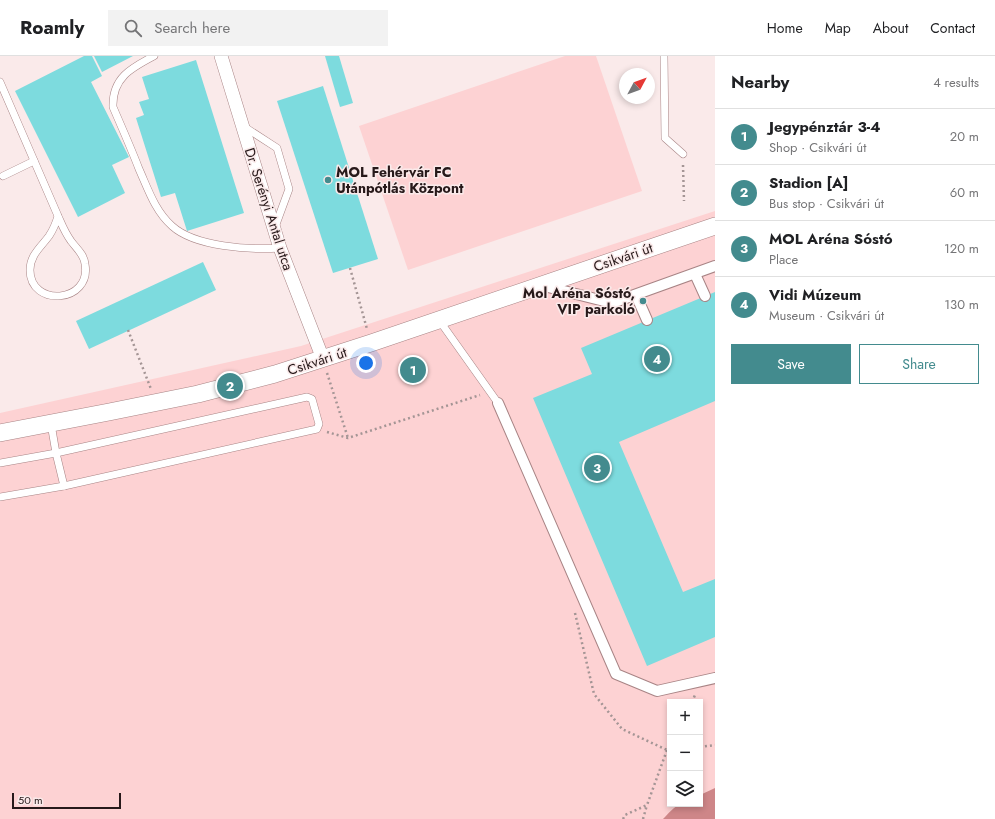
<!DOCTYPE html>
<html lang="en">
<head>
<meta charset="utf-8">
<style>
	:root { --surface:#fff; --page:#f2f2f2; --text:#202124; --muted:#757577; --line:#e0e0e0; --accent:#438b8e }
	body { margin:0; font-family:Jost,sans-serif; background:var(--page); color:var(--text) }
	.controls { position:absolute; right:12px; bottom:12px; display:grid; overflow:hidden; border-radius:0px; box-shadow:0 2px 6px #0003 }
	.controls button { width:36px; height:36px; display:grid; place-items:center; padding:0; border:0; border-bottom:1px solid var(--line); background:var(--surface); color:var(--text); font:20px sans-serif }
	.compass { position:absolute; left:619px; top:12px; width:36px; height:36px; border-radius:50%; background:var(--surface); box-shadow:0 2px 6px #0003; rotate:49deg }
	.scale { position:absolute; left:12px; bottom:10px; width:109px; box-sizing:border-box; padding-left:4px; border:2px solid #27191a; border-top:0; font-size:11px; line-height:14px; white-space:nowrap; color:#27191a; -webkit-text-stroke:3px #faeaea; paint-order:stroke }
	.you { position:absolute; left:366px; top:307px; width:14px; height:14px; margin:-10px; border:3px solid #fff; border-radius:50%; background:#1a73e8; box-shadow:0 0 0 6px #1a73e833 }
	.badge { display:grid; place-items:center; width:26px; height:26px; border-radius:50%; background:var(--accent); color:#fff; font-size:13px; font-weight:700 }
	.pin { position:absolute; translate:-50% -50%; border:2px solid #fff; box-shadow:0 1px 4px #0006 }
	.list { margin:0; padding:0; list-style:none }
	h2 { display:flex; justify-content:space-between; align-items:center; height:52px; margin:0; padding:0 16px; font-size:17px }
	h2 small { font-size:13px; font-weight:400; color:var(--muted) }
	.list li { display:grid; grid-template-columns:26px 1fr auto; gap:12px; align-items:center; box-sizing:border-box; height:56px; padding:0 16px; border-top:1px solid var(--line) }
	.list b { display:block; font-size:15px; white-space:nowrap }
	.list p { margin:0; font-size:13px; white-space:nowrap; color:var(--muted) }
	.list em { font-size:13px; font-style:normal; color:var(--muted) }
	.actions { display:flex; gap:8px; padding:12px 16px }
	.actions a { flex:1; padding:9px 0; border:1px solid var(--accent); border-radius:0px; text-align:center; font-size:14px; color:var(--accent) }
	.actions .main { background:var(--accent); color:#fff }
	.icon { flex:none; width:22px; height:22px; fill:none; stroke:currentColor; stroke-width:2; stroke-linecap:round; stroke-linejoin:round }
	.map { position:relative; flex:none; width:715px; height:763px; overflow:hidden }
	header { display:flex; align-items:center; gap:24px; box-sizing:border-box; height:56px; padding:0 20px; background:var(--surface); border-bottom:1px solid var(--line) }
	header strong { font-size:19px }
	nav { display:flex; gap:22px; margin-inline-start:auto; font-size:14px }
	.search { width:280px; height:36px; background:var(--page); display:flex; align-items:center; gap:10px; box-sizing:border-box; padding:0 14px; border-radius:0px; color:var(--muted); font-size:15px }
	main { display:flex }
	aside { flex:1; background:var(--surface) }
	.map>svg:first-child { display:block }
	.green { fill:#fdd2d3; fill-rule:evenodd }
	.water { fill:#ce8688 }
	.building { fill:#7ddbde }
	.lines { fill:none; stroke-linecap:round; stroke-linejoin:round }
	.service-casing { stroke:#a88485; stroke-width:8 }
	.pedestrian-casing { stroke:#a88485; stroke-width:12 }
	.minor-casing { stroke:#a88485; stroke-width:14 }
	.tertiary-casing { stroke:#a88485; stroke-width:18 }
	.path { stroke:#a49595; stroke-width:2.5; stroke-dasharray:2 3; stroke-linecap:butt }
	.service { stroke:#fff; stroke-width:7 }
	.pedestrian { stroke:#fff; stroke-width:10 }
	.minor { stroke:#fff; stroke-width:13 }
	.tertiary { stroke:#fff; stroke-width:17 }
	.poi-dot { fill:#438b8e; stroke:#faeaea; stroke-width:1.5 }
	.labels { text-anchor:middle; stroke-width:3; stroke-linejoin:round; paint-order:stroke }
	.poi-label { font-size:14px; font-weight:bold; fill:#27191a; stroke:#faeaea; text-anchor:start }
	.street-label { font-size:14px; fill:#27191a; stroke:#faeaea }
</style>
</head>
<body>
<header>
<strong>Roamly</strong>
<div class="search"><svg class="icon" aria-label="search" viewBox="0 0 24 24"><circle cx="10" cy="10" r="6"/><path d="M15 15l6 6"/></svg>Search here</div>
<nav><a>Home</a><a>Map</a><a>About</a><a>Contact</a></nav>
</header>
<main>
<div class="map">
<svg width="715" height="763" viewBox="0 0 715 763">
	<rect width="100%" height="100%" fill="#faeaea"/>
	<g class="green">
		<path d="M565 0H596L642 135 408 214 359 70Z"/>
		<path d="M715 155V763H0V357L301 290ZM670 646H700V748H670Z"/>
	</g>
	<path class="water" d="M715 732V763H663C679 746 677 748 700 748V739Z"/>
	<g class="building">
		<path d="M84 0H92L102 20 91 26 129 101 112 109 125 137 78 161 15 35Z"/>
		<path d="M94 0H133L102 16Z"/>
		<path d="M325 0H339L353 47 340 51Z"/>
		<path d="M196 4 244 157 187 175 175 137 161 141 136 62 144 59 139 46 149 43 142 21Z"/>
		<path d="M323 30 378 203 333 217 277 45Z"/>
		<path d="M203 206 216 234 89 293 76 265Z"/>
		<path d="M715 236V345L619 386 683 536 715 523V581L647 610 533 342 592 318 581 292Z"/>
		<path d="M424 306 427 315 403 323 400 313Z"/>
	</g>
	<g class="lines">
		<g class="service-casing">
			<g id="service">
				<path d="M154 0C131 12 112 22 113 51 122 72 131 92 139 113 148 133 155 155 172 170 195 191 250 194 280 192"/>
				<path d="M664 0 665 82 683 98"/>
				<path d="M0 26 58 160C62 169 65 177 71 185 76 192 84 198 85 208 92 247 30 252 30 214 30 199 41 191 49 180 53 174 56 167 58 160"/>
				<path d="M243 70 277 92 289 133 275 171"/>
				<path d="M3 120 34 105"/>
				<path d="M439 264 498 347"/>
				<path d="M51 368 56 397 64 430"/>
				<path d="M0 407 56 397 307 341 312 343 319 368 317 373 64 430 0 441"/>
			</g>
		</g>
		<g class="pedestrian-casing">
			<g id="pedestrian">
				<path d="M695 218 705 240"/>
				<path d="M544 230 612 247 715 210"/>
				<path d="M636 239 647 264"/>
				<path d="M498 347 616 618 657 635 715 622"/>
			</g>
		</g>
		<g class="minor-casing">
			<path id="minor" d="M221 0 280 192 323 303"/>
		</g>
		<g class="tertiary-casing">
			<path id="tertiary" d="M0 377 109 356 198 338 275 318 371 287 715 170"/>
		</g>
		<g class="path">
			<path d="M683 109 684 145"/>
			<path d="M350 212 367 273"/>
			<path d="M128 274 151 333"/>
			<path d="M327 317 348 382"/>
			<path d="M327 376 348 382 480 339"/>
			<path d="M575 557 594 638 622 673 667 694 670 688"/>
			<path d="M692 646 695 639"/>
			<path d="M700 691 715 689"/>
			<path d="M623 763 625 759 647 749 667 694H670"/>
			<path d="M643 763 647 749"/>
		</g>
		<use href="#service" class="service"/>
		<use href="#pedestrian" class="pedestrian"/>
		<use href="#minor" class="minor"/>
		<use href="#tertiary" class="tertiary"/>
	</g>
	<g class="poi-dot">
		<circle cx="328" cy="124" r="4"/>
		<circle cx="643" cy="245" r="4"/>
	</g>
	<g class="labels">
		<g class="poi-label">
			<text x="336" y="121">MOL Fehérvár FC<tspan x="336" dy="16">Utánpótlás Központ</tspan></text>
			<text x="635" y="242" text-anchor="end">Mol Aréna Sóstó,<tspan x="635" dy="16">VIP parkoló</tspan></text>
		</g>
		<g class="street-label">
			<text transform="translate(269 153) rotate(72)" y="5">Dr. Serényi Antal utca</text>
			<text transform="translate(623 201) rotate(-19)" y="5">Csikvári út</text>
			<text transform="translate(317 305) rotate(-18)" y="5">Csikvári út</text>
		</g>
	</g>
</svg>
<div class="controls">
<button>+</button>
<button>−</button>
<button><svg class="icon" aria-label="layers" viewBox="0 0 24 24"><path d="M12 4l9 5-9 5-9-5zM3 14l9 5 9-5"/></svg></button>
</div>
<svg class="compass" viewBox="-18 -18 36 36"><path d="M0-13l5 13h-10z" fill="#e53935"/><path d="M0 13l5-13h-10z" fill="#757577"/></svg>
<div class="scale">50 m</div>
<div class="you"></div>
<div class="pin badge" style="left:413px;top:314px">1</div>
<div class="pin badge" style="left:230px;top:330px">2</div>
<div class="pin badge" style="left:597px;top:412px">3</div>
<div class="pin badge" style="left:657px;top:303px">4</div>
</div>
<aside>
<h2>Nearby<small>4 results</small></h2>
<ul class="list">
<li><span class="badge">1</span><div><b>Jegypénztár 3-4</b><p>Shop · Csikvári út</p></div><em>20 m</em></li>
<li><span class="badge">2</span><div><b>Stadion [A]</b><p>Bus stop · Csikvári út</p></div><em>60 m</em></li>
<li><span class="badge">3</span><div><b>MOL Aréna Sóstó</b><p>Place</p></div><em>120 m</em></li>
<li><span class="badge">4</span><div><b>Vidi Múzeum</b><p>Museum · Csikvári út</p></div><em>130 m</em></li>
</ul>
<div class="actions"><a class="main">Save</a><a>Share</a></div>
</aside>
</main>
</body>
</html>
